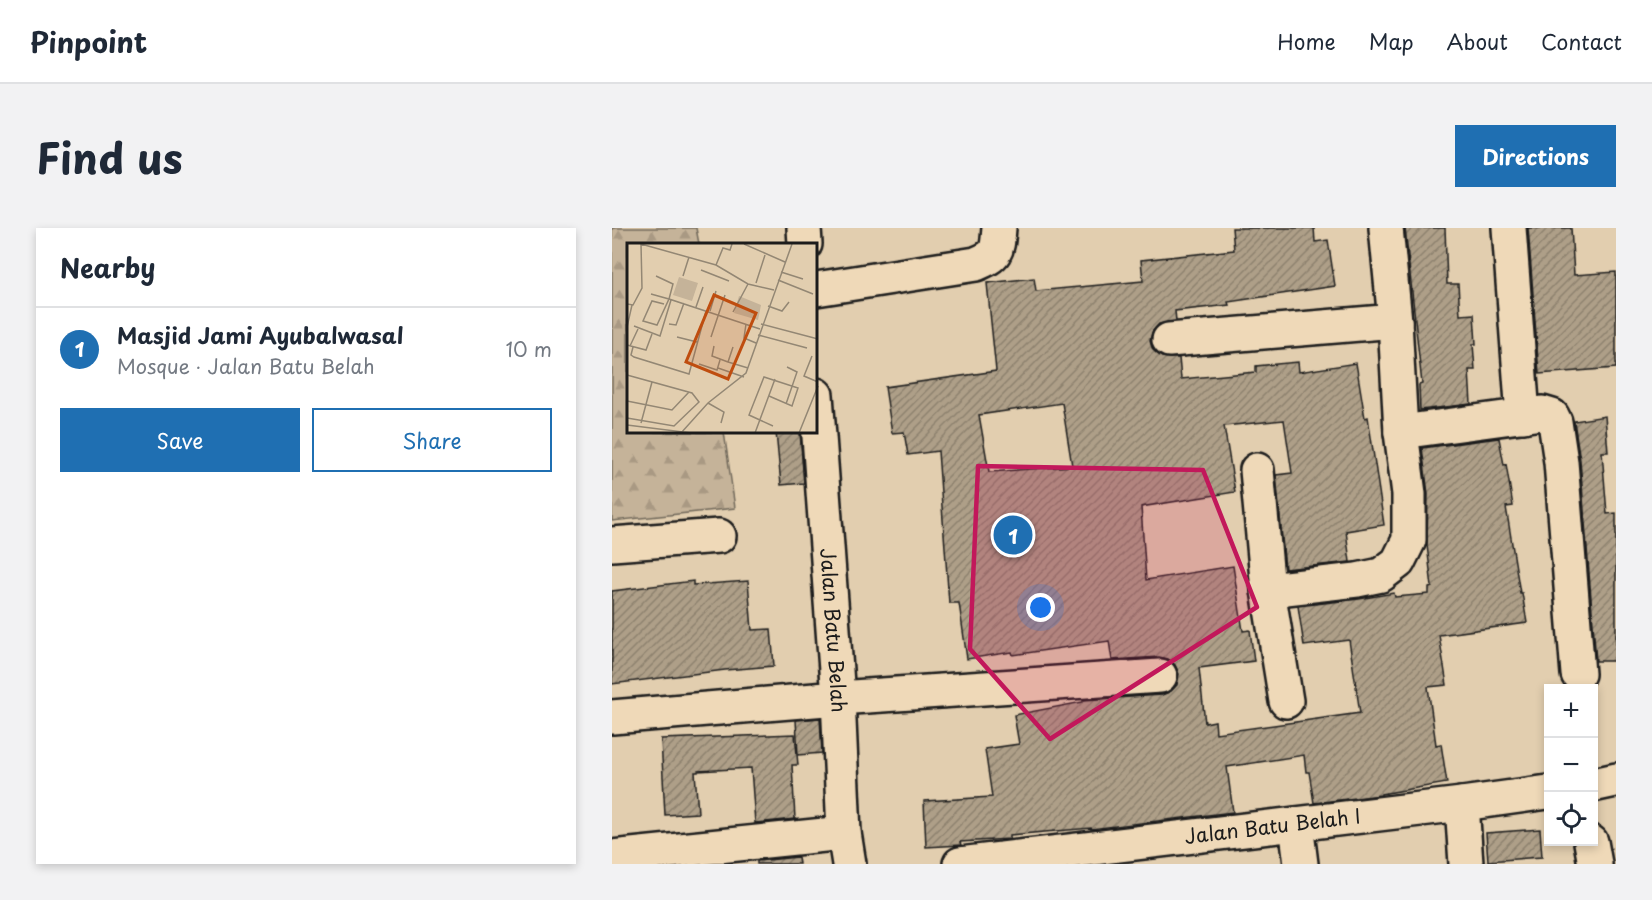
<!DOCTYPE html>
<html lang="en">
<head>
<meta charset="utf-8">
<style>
	:root { --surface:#fff; --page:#f2f2f3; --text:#1f2937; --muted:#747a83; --line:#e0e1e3; --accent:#1f6fb2 }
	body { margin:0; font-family:"Playpen Sans",sans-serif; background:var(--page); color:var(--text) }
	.controls { position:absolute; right:18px; bottom:18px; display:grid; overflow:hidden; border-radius:0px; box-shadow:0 3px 9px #0003 }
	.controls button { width:54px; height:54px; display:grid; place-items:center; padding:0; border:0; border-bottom:2px solid var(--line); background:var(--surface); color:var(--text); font:30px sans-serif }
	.you { position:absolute; left:429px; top:380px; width:21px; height:21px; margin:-15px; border:4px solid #fff; border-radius:50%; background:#1a73e8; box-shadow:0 0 0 9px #1a73e833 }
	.badge { display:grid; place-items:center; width:39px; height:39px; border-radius:50%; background:var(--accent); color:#fff; font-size:20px; font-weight:700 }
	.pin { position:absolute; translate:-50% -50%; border:3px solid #fff; box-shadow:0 2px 6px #0006 }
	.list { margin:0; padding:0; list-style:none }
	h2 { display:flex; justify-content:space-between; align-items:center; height:78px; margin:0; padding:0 24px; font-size:26px }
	h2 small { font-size:20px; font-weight:400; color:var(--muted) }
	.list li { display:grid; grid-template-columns:39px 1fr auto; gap:18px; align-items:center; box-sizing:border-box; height:84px; padding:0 24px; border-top:2px solid var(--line) }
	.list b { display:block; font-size:22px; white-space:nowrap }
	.list p { margin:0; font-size:20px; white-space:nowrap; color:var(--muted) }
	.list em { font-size:20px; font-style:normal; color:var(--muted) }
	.actions { display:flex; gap:12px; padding:18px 24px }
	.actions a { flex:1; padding:14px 0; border:2px solid var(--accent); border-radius:0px; text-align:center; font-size:21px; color:var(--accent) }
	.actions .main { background:var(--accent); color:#fff }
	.icon { flex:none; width:33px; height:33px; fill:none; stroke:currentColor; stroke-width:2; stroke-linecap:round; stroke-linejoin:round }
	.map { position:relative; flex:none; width:1004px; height:636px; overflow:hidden; border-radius:0px }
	header { display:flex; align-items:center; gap:36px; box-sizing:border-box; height:84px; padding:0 30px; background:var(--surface); border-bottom:2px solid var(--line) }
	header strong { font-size:28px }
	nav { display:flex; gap:33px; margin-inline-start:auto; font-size:21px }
	.intro { display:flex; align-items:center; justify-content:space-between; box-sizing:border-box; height:144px; padding:0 36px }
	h1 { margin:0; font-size:42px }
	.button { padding:15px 27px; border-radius:0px; background:var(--accent); color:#fff; font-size:21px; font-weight:700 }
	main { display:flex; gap:36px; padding:0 36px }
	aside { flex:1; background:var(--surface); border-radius:0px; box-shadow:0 3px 9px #0003 }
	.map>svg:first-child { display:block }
	.forest { fill:url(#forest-firs); stroke:#70685a; stroke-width:1.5 }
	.building { fill:url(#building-hatch); stroke:#1c1c1c; stroke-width:1.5; fill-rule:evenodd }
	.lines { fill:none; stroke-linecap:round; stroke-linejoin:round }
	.minor-casing { stroke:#1c1c1c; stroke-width:38 }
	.minor { stroke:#efd9b8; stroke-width:33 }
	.marked { fill:#c2185b; fill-opacity:0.2; stroke:#c2185b; stroke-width:4.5; stroke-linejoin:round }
	.labels { text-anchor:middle; stroke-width:6; stroke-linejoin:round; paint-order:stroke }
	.street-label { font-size:20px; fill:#1c1c1c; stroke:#efd9b8 }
	.inset-road { fill:none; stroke:#938774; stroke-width:1.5 }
	.view { fill:#bf4d0f; fill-opacity:0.15; stroke:#bf4d0f; stroke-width:3 }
	.inset-edge { fill:none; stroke:#1c1c1c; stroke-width:3 }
</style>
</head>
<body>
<header>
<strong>Pinpoint</strong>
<nav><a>Home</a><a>Map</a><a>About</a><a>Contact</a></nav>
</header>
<div class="intro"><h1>Find us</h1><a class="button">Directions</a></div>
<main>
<aside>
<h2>Nearby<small></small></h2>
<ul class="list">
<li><span class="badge">1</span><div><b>Masjid Jami Ayubalwasal</b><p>Mosque · Jalan Batu Belah</p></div><em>10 m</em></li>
</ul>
<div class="actions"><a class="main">Save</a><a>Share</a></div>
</aside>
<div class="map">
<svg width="1004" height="636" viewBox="0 0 1004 636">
	<defs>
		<pattern id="forest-firs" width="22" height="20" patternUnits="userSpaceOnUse" patternTransform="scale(1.5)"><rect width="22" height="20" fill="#c5b399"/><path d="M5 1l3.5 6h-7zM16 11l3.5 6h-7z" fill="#a99983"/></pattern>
		<pattern id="building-hatch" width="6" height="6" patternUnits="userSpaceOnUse" patternTransform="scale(1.5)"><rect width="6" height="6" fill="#ae9f88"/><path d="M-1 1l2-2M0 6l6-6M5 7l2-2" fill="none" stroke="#8d816e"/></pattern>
	</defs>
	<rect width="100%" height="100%" fill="#e2ceaf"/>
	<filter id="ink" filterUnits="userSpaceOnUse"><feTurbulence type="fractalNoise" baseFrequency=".0167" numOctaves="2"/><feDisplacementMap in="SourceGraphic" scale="12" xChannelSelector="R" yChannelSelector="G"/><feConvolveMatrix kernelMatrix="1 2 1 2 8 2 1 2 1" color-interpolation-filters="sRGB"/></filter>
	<g filter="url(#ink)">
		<path class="forest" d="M0 0H84L87 16H16V204H112L123 280 0 293Z"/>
		<g class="building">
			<path d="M620 0H702L703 14 716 12 723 58 616 74 617 77 563 83 564 93 547 96 540 104 538 113 541 122 550 129 567 130 569 151 644 144V138L686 134 687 144 744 135 753 190 756 189 772 297 734 303 738 334 673 341 664 247 680 245 672 192 612 198 623 264 529 279 534 352 621 338 631 403 638 402 642 433 587 440 593 495 603 493 604 505 748 485 737 412 692 418 686 378 747 371 782 365 783 369 817 366V360L820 359 815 317 816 266 810 220 887 210 892 237 894 236 901 278 894 279 908 365H910L915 395 827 407 835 457 816 459 824 517 829 516 835 555 769 566V567L702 575 697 544H694L692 527 615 539 621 584 479 601V600L398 607V611L348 614 349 617 314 619 312 573 380 569 373 521 407 516 402 487 471 474V472L550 467 559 463 565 457 567 446 563 437 556 431 547 429 500 432 497 413 401 427 400 424 355 431 347 375H337L326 223 296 227 292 204 280 205 273 159 384 143 375 55 422 50 424 63 531 53 529 32 622 22ZM450 175 460 238 377 244 367 187Z"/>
			<path d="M793 0H833L835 56H846L848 87 862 86 864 116H861L863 142H857L859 176 808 182 807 157 810 156Z"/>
			<path d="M916 0H959L962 47 1004 44V140L927 146Z"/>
			<path d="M993 188 996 224H990L995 286 1004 285V433H984L968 232 962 193Z"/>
			<path d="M164 204H188L192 255 169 257Z"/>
			<path d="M81 353V357L136 353 140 402 159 401 162 438 113 442 0 456V363Z"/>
			<path d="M208 490 210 525 186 527 184 492Z"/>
			<path d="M183 506 186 537H180L183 591 143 595 139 540 86 543V544H83L86 585 53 587 49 511Z"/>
			<path d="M928 601 930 629 876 633 874 605Z"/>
			<path d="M186 629 187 636H145V633Z"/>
		</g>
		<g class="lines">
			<g class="minor-casing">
				<g id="minor">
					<path d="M192 0 193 16"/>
					<path d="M897 0 911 188"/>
					<path d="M204 61 364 36C386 27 385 23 387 0"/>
					<path d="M557 112 783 93 774 0"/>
					<path id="s1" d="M204 167 226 470 232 605 237 636"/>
					<path d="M789 204 930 185 940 188 943 194 949 234 966 446"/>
					<path d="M645 242 656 362 674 473"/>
					<path d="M0 316 107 308"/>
					<path d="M656 362 745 352 769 347 786 334 797 312V266L789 204 783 93"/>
					<path d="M0 489 226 470 548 448"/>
					<path d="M981 557 1004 552"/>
					<path d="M850 576 854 636"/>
					<path d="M684 596 689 636"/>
					<path d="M979 614 983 636"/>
					<path d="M0 629 232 605"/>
					<path id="s2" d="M348 636 850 576 936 564"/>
				</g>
			</g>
			<use href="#minor" class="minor"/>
		</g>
	</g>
	<path class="marked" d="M366 238 591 242 645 379 438 511 358 421Z"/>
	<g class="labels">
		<g class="street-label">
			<text dy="7" stroke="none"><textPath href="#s1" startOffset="236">Jalan Batu Belah</textPath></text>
			<text dy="7" stroke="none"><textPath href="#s2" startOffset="315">Jalan Batu Belah I</textPath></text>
		</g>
	</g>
	<g transform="translate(15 15)">
		<rect width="190" height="190" fill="#e2ceaf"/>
		<path d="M52 34 71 40 65 58 46 52ZM112 53 134 62 131 77 107 70Z" fill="#c5b399"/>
		<path class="inset-road" d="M14 1 89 22 121 41 147 47M117 1 158 19M89 22 96 5 103 7 105 1M74 27 102 38M154 29 176 36M56 33 62 14M151 37 186 51M129 40 138 12M24 51 42 56 46 41 29 33M0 61 6 62 15 45 14 1M37 61 25 58 16 78 30 82 42 56 133 86M141 63 155 68 162 59M69 64 76 44M83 68 89 48M106 69 121 41M42 81 49 82 57 60M119 81 117 95 129 100M134 81 191 96M7 83 33 93 44 57M0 84 5 62M131 92 180 105M50 94 70 99M84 94 98 52M0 102 19 107 25 91M3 103 11 86M87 103 85 113 101 119M6 104 4 112 7 114 62 131 79 68M106 104 101 119 121 125M185 113 177 133 191 139M72 121 90 127 93 117M91 125 117 134M0 132 65 150 72 159 47 183 0 175M142 153 165 163 171 145 137 134 122 172 146 183M0 158 45 167 62 149M81 160 97 169 94 180M159 161 170 129 160 124M14 180 25 139M0 182 64 190M54 190 81 160 119 130 165 1M128 190 148 136M172 190 191 143"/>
		<path class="view" d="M87 52 129 70 101 136 59 119Z"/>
		<rect width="190" height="190" class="inset-edge"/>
	</g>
</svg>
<div class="controls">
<button>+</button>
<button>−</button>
<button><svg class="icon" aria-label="locate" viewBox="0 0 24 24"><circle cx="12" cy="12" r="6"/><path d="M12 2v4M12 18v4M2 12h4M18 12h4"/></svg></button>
</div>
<div class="you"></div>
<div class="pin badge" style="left:401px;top:307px">1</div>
</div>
</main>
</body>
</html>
